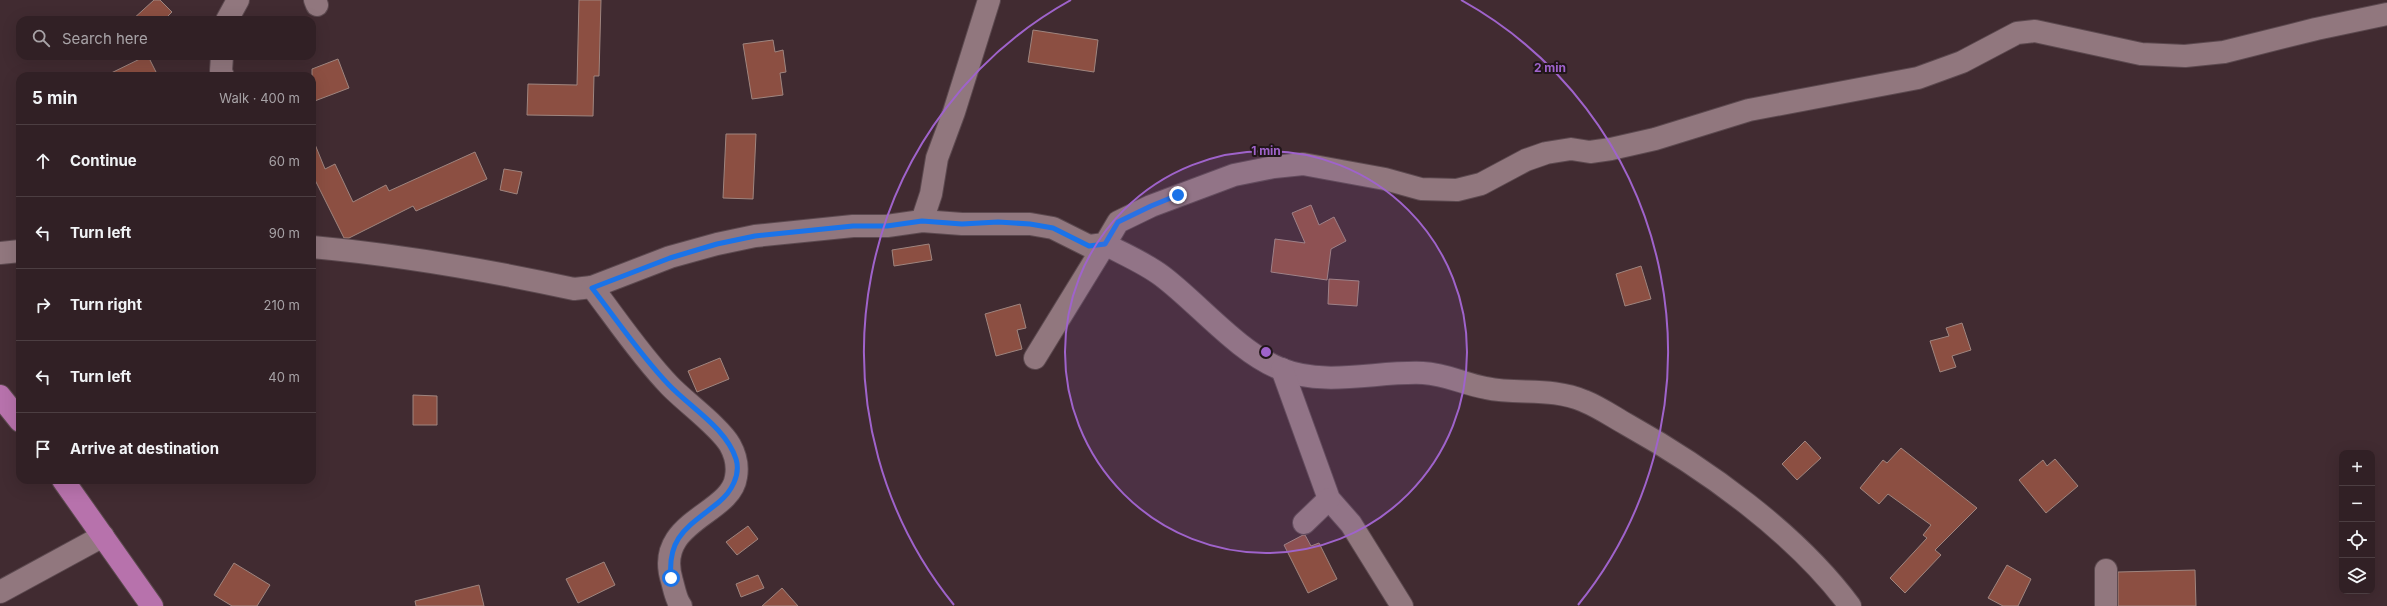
<!DOCTYPE html>
<html lang="en">
<head>
<meta charset="utf-8">
<style>
	:root { --surface:#312025; --page:#39282d; --text:#f1f3f6; --muted:#a8a3a7; --line:#4c3e42 }
	body { margin:0; font-family:Inter,sans-serif; background:var(--page); color:var(--text) }
	.controls { position:absolute; right:12px; bottom:12px; display:grid; overflow:hidden; border-radius:8px; box-shadow:0 4px 16px #0002 }
	.controls button { width:36px; height:36px; display:grid; place-items:center; padding:0; border:0; border-bottom:1px solid var(--line); background:var(--surface); color:var(--text); font:20px sans-serif }
	.stop { position:absolute; width:12px; height:12px; margin:-9px; border:3px solid #1a73e8; border-radius:50%; background:#fff }
	.stop.end { background:#1a73e8; border-color:#fff; box-shadow:0 1px 4px #0008 }
	.list { margin:0; padding:0; list-style:none }
	h2 { display:flex; justify-content:space-between; align-items:center; height:52px; margin:0; padding:0 16px; font-size:17px }
	h2 small { font-size:13px; font-weight:400; color:var(--muted) }
	.list li { display:grid; grid-template-columns:26px 1fr auto; gap:12px; align-items:center; box-sizing:border-box; height:72px; padding:0 16px; border-top:1px solid var(--line) }
	.list b { display:block; font-size:15px; white-space:nowrap }
	.list em { font-size:13px; font-style:normal; color:var(--muted) }
	.icon { flex:none; width:22px; height:22px; fill:none; stroke:currentColor; stroke-width:2; stroke-linecap:round; stroke-linejoin:round }
	.map { position:relative; flex:none; width:2387px; height:606px; overflow:hidden }
	.search { position:absolute; background:var(--surface); box-shadow:0 4px 16px #0002; left:16px; top:16px; width:300px; height:44px; display:flex; align-items:center; gap:10px; box-sizing:border-box; padding:0 14px; border-radius:12px; color:var(--muted); font-size:15px }
	.panel { position:absolute; background:var(--surface); box-shadow:0 4px 16px #0002; left:16px; top:72px; width:300px; height:412px; border-radius:12px }
	.map>svg:first-child { display:block }
	.building { fill:#8c4f42; stroke:#9f857f }
	.lines { fill:none; stroke-linecap:round; stroke-linejoin:round }
	.minor-casing { stroke:#5c494f; stroke-width:24 }
	.major-casing { stroke:#5c494f; stroke-width:24 }
	.minor { stroke:#91777e; stroke-width:22 }
	.major { stroke:#b772ac; stroke-width:22 }
	.route { stroke:#1a73e8; stroke-width:5 }
	.ring { fill:none; stroke:#9f63cb; stroke-width:2 }
	.centre { fill:#9f63cb; stroke:#211619; stroke-width:2 }
	.ring-label { font-size:12px; text-anchor:middle; font-weight:bold; fill:#9f63cb; stroke:#211619; stroke-width:4; stroke-linejoin:round; paint-order:stroke }
</style>
</head>
<body>
<div class="map">
<svg width="2387" height="606" viewBox="0 0 2387 606">
	<rect width="100%" height="100%" fill="#412b31"/>
	<g class="building">
		<path d="M154 0H160L172 12 164 20H132Z"/>
		<path d="M579 0H601L599 76H594L593 116 527 115 528 84 577 85Z"/>
		<path d="M1033 30 1098 40 1094 72 1028 62Z"/>
		<path d="M773 40 775 52 783 50 786 72 780 73 783 95 752 99 743 44Z"/>
		<path d="M146 56H148L158 76H105Z"/>
		<path d="M338 59 349 88 312 102V69Z"/>
		<path d="M726 134H756L753 199 723 198Z"/>
		<path d="M312 137 325 169 335 164 353 202 386 185 389 191 475 152 487 179 416 211 413 206 349 238H344L312 174Z"/>
		<path d="M504 169 522 172 517 194 500 190Z"/>
		<path d="M1311 205 1319 225 1334 217 1346 241 1331 249 1327 280 1271 272 1275 239 1305 243 1292 213Z"/>
		<path d="M929 244 932 260 894 266 892 250Z"/>
		<path d="M1641 266 1651 299 1625 306 1616 274Z"/>
		<path d="M1329 279 1359 281 1357 306 1328 304Z"/>
		<path d="M1020 304 1026 328 1017 330 1022 349 996 356 985 314Z"/>
		<path d="M1962 323 1971 350 1952 356 1956 367 1940 372 1930 341 1949 336 1946 328Z"/>
		<path d="M720 358 729 379 697 392 688 371Z"/>
		<path d="M413 395 437 396V425H413Z"/>
		<path d="M1805 441 1821 458 1797 480 1782 464Z"/>
		<path d="M1901 448 1977 508 1935 550 1941 555 1905 593 1890 578 1927 538 1923 535 1931 525 1888 494 1879 504 1860 488 1883 460 1887 463Z"/>
		<path d="M2055 459 2078 486 2046 513 2019 480 2043 460 2047 466Z"/>
		<path d="M748 526 758 539 737 555 726 542Z"/>
		<path d="M1303 535H1305L1311 546 1319 543 1337 579 1308 593 1284 545Z"/>
		<path d="M604 562 615 585 578 603 566 579Z"/>
		<path d="M234 563 270 585 257 606H232L214 595Z"/>
		<path d="M2007 565 2031 579 2018 606H2003L1988 598Z"/>
		<path d="M2195 570 2196 606H2118V572Z"/>
		<path d="M758 575 764 588 741 597 736 584Z"/>
		<path d="M479 585 484 606H416L415 601Z"/>
		<path d="M782 588 798 606H762Z"/>
	</g>
	<g class="lines">
		<g class="minor-casing">
			<g id="minor">
				<path d="M315 0 317 5"/>
				<path d="M227 20 238 0"/>
				<path d="M222 56 221 71 223 76"/>
				<path d="M922 221 931 194 937 158 954 112 989 0"/>
				<path d="M312 247C401 255 487 270 574 289L592 287 670 257 717 244 755 236 853 226H887L922 221 962 224H1030L1053 228 1089 246 1105 244 1118 222 1151 206 1234 175 1274 167 1303 164 1385 179 1421 189 1457 190 1481 184 1526 160 1546 153 1571 149 1590 152 1611 149 1655 139 1749 110 1918 78 1962 62 2017 33 2035 31 2141 54 2185 56 2224 52 2316 29 2387 14"/>
				<path d="M0 253 20 251"/>
				<path d="M592 287C617 320 641 356 669 385 685 402 720 427 730 445 735 454 738 466 736 477 731 515 653 521 672 581 674 588 676 600 681 606"/>
				<path d="M1035 358 1105 244C1123 254 1145 263 1162 276 1198 303 1239 353 1281 369 1326 387 1376 371 1423 373 1446 374 1464 384 1486 388 1518 395 1552 387 1584 401 1599 407 1612 416 1626 424 1705 468 1796 533 1850 606"/>
				<path d="M1282 369 1329 499 1351 524 1402 606"/>
				<path d="M1304 523 1329 499"/>
				<path d="M2106 570V606"/>
				<path d="M0 592 103 536"/>
			</g>
		</g>
		<g class="major-casing">
			<g id="major">
				<path d="M0 396 20 421"/>
				<path d="M63 480 152 606"/>
			</g>
		</g>
		<use href="#minor" class="minor"/>
		<use href="#major" class="major"/>
	</g>
	<g class="lines">
		<path class="route" d="M671 578C667 535 690 526 719 502 731 492 741 475 736 459 726 428 691 408 669 385 641 356 617 320 592 288L670 258 717 244 755 236 853 226H887L922 221 962 224 998 222 1030 224 1053 228 1089 246 1105 244 1118 222 1151 206 1178 195"/>
	</g>
	<circle cx="1266" cy="352" r="201" fill="#9f63cb" fill-opacity=".12"/>
	<g class="ring">
		<circle cx="1266" cy="352" r="201"/>
		<path d="M954 605A402 402 0 0 1 1071 0M1461 0A402 402 0 0 1 1578 605"/>
	</g>
	<circle cx="1266" cy="352" r="6" class="centre"/>
	<g class="ring-label">
		<text x="1550" y="72">2 min</text>
		<text x="1266" y="155">1 min</text>
	</g>
</svg>
<div class="controls">
<button>+</button>
<button>−</button>
<button><svg class="icon" aria-label="locate" viewBox="0 0 24 24"><circle cx="12" cy="12" r="6"/><path d="M12 2v4M12 18v4M2 12h4M18 12h4"/></svg></button>
<button><svg class="icon" aria-label="layers" viewBox="0 0 24 24"><path d="M12 4l9 5-9 5-9-5zM3 14l9 5 9-5"/></svg></button>
</div>
<div class="stop" style="left:671px;top:578px"></div>
<div class="stop end" style="left:1178px;top:195px"></div>
<div class="search"><svg class="icon" aria-label="search" viewBox="0 0 24 24"><circle cx="10" cy="10" r="6"/><path d="M15 15l6 6"/></svg>Search here</div>
<section class="panel">
<h2>5 min<small>Walk · 400 m</small></h2>
<ul class="list">
<li><svg class="icon" aria-label="ahead" viewBox="0 0 24 24"><path d="M12 20V5M6 11l6-6 6 6"/></svg><div><b>Continue</b></div><em>60 m</em></li>
<li><svg class="icon" aria-label="left" viewBox="0 0 24 24"><path d="M17 20v-9H6M10 6l-5 5 5 5"/></svg><div><b>Turn left</b></div><em>90 m</em></li>
<li><svg class="icon" aria-label="right" viewBox="0 0 24 24"><path d="M7 20v-9h11M14 6l5 5-5 5"/></svg><div><b>Turn right</b></div><em>210 m</em></li>
<li><svg class="icon" aria-label="left" viewBox="0 0 24 24"><path d="M17 20v-9H6M10 6l-5 5 5 5"/></svg><div><b>Turn left</b></div><em>40 m</em></li>
<li><svg class="icon" aria-label="arrive" viewBox="0 0 24 24"><path d="M6 21V4h12l-3 4 3 4H6"/></svg><div><b>Arrive at destination</b></div></li>
</ul>
</section>
</div>
</body>
</html>
